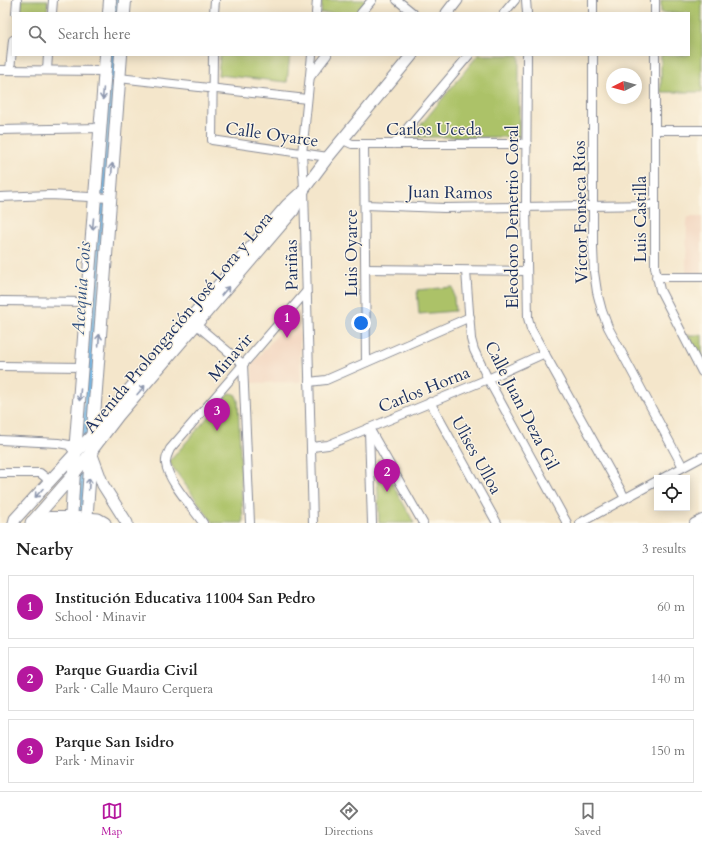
<!DOCTYPE html>
<html lang="en">
<head>
<meta charset="utf-8">
<style>
	:root { --surface:#fff; --page:#f2f2f2; --text:#222; --muted:#767676; --line:#e0e0e0; --accent:#b5179e }
	body { margin:0; font-family:Cardo,serif; background:var(--page); color:var(--text) }
	.controls { position:absolute; right:12px; bottom:12px; display:grid; overflow:hidden; border-radius:0px; box-shadow:0 2px 10px #0003 }
	.controls button { width:36px; height:36px; display:grid; place-items:center; padding:0; border:0; border-bottom:1px solid var(--line); background:var(--surface); color:var(--text); font:20px sans-serif }
	.compass { position:absolute; left:606px; top:68px; width:36px; height:36px; border-radius:50%; background:var(--surface); box-shadow:0 2px 10px #0003; rotate:264deg }
	.you { position:absolute; left:361px; top:323px; width:14px; height:14px; margin:-10px; border:3px solid #fff; border-radius:50%; background:#1a73e8; box-shadow:0 0 0 6px #1a73e833 }
	.badge { display:grid; place-items:center; width:26px; height:26px; border-radius:50%; background:var(--accent); color:#fff; font-size:13px; font-weight:700 }
	.pin { position:absolute; translate:-50% -33px; filter:drop-shadow(0 1px 2px #0008) }
	.pin::after { content:''; position:absolute; top:21px; width:14px; height:12px; background:inherit; clip-path:polygon(0 0,100% 0,50% 100%) }
	.list { margin:0; padding:0; list-style:none }
	h2 { display:flex; justify-content:space-between; align-items:center; height:52px; margin:0; padding:0 16px; font-size:17px }
	h2 small { font-size:13px; font-weight:400; color:var(--muted) }
	.list li { display:grid; grid-template-columns:26px 1fr auto; gap:12px; align-items:center; box-sizing:border-box; height:64px; margin:0 8px 8px; padding:0 8px; border:1px solid var(--line); border-radius:0px }
	.list b { display:block; font-size:15px; white-space:nowrap }
	.list p { margin:0; font-size:13px; white-space:nowrap; color:var(--muted) }
	.list em { font-size:13px; font-style:normal; color:var(--muted) }
	.icon { flex:none; width:22px; height:22px; fill:none; stroke:currentColor; stroke-width:2; stroke-linecap:round; stroke-linejoin:round }
	.map { position:relative; flex:none; width:702px; height:523px; overflow:hidden }
	.search { position:absolute; background:var(--surface); box-shadow:0 2px 10px #0003; left:12px; right:12px; top:12px; height:44px; display:flex; align-items:center; gap:10px; box-sizing:border-box; padding:0 14px; border-radius:0px; color:var(--muted); font-size:15px }
	.sheet { height:268px; background:var(--surface) }
	nav { display:flex; justify-content:space-around; align-items:center; box-sizing:border-box; height:56px; border-top:1px solid var(--line); background:var(--surface); font-size:11px; color:var(--muted) }
	nav a { display:grid; justify-items:center; gap:2px }
	nav .on { color:var(--accent) }
	.map>svg:first-child { display:block }
	.built { fill:#f2d4be }
	.green { fill:#acc267; stroke:#647862 }
	.lines { fill:none; stroke-linecap:round; stroke-linejoin:round }
	.canal { stroke:#76bded; stroke-width:8 }
	.street-casing { stroke:#888a94; stroke-width:10 }
	.secondary-casing { stroke:#888a94; stroke-width:13 }
	.primary-casing { stroke:#888a94; stroke-width:14 }
	.street { stroke:#fff; stroke-width:8 }
	.secondary { stroke:#fff; stroke-width:11 }
	.primary { stroke:#fff; stroke-width:12 }
	.oneway { stroke:#8d97ae }
	.labels { text-anchor:middle; stroke-width:3; stroke-linejoin:round; paint-order:stroke }
	.street-label { font-size:17px; fill:#1b2f5e; stroke:#fcf5e5 }
	.water-label { font-size:18px; font-style:italic; fill:#325282; stroke:#fcf5e5 }
</style>
</head>
<body>
<div class="map">
<svg width="702" height="523" viewBox="0 0 702 523">
	<rect width="100%" height="100%" fill="#fcf5e5"/>
	<filter id="ink" filterUnits="userSpaceOnUse"><feTurbulence type="fractalNoise" baseFrequency=".025" numOctaves="2"/><feDisplacementMap in="SourceGraphic" scale="8" xChannelSelector="R" yChannelSelector="G"/><feConvolveMatrix kernelMatrix="1 2 1 2 8 2 1 2 1" color-interpolation-filters="sRGB"/></filter>
	<filter id="wash" filterUnits="userSpaceOnUse"><feTurbulence type="fractalNoise" baseFrequency=".012" numOctaves="4" result="noise"/><feDisplacementMap in="SourceGraphic" scale="16" xChannelSelector="R" yChannelSelector="G"/><feGaussianBlur stdDeviation="0.9" result="paint"/><feColorMatrix in="noise" values="0 0 0 0 0 0 0 0 0 0 0 0 0 0 0 0 0 1.4 0 .05"/><feComposite in="paint" operator="in"/></filter>
	<g filter="url(#wash)">
		<rect width="100%" height="100%" fill="#f4e6cb"/>
		<g class="built">
			<path d="M687 217H702V274L686 273Z"/>
			<path d="M297 312H299L301 382 252 383V364Z"/>
		</g>
		<g class="green">
			<path d="M22 0H48L47 13H21Z"/>
			<path d="M322 0H367L356 13H321Z"/>
			<path d="M661 0H702V92H661V55H689V13H661Z"/>
			<path d="M220 55H290L287 82 218 75Z"/>
			<path d="M478 55H519V137H411Z"/>
			<path d="M453 287 455 311 419 314 417 290Z"/>
			<path d="M688 335H702V362Z"/>
			<path d="M229 393 235 394 238 400 243 523H213L169 462Z"/>
			<path d="M379 459 414 523H379L377 460Z"/>
		</g>
		<g class="lines">
			<g class="canal">
				<path d="M117 13 118 0"/>
				<path d="M84 445 114 55"/>
				<path d="M79 523 83 463"/>
			</g>
		</g>
	</g>
	<g filter="url(#ink)">
		<g class="lines">
			<g class="street-casing">
				<g id="street">
					<path d="M397 0 413 13"/>
					<path d="M526 0 527 13"/>
					<path d="M593 0V13"/>
					<path d="M655 0V13"/>
					<path d="M16 13 17 0"/>
					<path d="M52 13 53 0"/>
					<path d="M214 13 215 0"/>
					<path d="M316 13 317 0"/>
					<path d="M361 13 372 0"/>
					<path d="M504 13 515 0"/>
					<path d="M213 55 212 140 328 157"/>
					<path d="M312 55 302 154 304 189 313 523"/>
					<path d="M527 55 526 207 528 318 531 329 625 498"/>
					<path d="M593 55V248L594 272 597 292 602 311 608 327 683 467"/>
					<path d="M655 55V267L660 290 702 372"/>
					<path d="M0 70 105 71"/>
					<path d="M10 70 13 40"/>
					<path d="M47 70 48 55"/>
					<path d="M310 77 327 55"/>
					<path d="M119 78 307 99"/>
					<path d="M0 130 101 128"/>
					<path d="M656 130H702"/>
					<path d="M343 140 352 144H527"/>
					<path d="M364 144 366 362"/>
					<path d="M394 144 469 55"/>
					<path d="M0 197 50 195 110 198"/>
					<path d="M365 205 444 208 655 205"/>
					<path d="M366 269 527 271"/>
					<path d="M466 271 471 339 474 350 488 379 567 523"/>
					<path d="M656 277H702"/>
					<path d="M0 301 87 302"/>
					<path d="M193 322 243 364 250 523"/>
					<path d="M0 366 82 367"/>
					<path d="M309 382 326 380 470 317"/>
					<path d="M430 402 497 523"/>
					<path d="M369 428 423 523"/>
					<path d="M369 431 372 523"/>
					<path d="M0 440 58 443 69 445 75 453"/>
					<path d="M312 447 328 445 488 379 545 353"/>
					<path d="M0 473H40L50 481"/>
					<path d="M663 478 702 457"/>
					<path d="M203 523C193 508 168 481 166 464 165 458 168 454 170 449L306 292"/>
					<path d="M580 523 657 481"/>
					<path d="M694 523 702 519"/>
				</g>
			</g>
			<g class="secondary-casing">
				<g id="secondary">
					<path d="M447 13 457 0"/>
					<path d="M92 455 103 485 127 523"/>
					<path d="M86 518 98 519 105 523"/>
					<path d="M14 523 15 519 92 435 110 412 287 205 298 195"/>
					<path d="M31 523 74 474 118 416 293 211 304 189 328 157 412 55"/>
				</g>
			</g>
			<g class="primary-casing">
				<g id="primary">
					<path d="M109 13 110 0"/>
					<path d="M124 13 125 0"/>
					<path d="M32 522 49 518H79"/>
					<path d="M71 523 75 453 106 55"/>
					<path d="M86 523 121 55"/>
				</g>
			</g>
			<use href="#street" class="street"/>
			<use href="#secondary" class="secondary"/>
			<use href="#primary" class="primary"/>
		</g>
		<defs><path id="oneway-shaft" d="M-6 0H5M1.5-3L5.5 0L1.5 3" fill="none" stroke-width="1.6" stroke-linecap="round" stroke-linejoin="round"/></defs>
		<g class="oneway">
			<use href="#oneway-shaft" transform="translate(103 94) rotate(94)"/>
			<use href="#oneway-shaft" transform="translate(112 169) rotate(-86)"/>
			<use href="#oneway-shaft" transform="translate(93 224) rotate(95)"/>
			<use href="#oneway-shaft" transform="translate(225 291) rotate(-50)"/>
			<use href="#oneway-shaft" transform="translate(99 340) rotate(-86)"/>
			<use href="#oneway-shaft" transform="translate(141 390) rotate(-49)"/>
			<use href="#oneway-shaft" transform="translate(80 395) rotate(95)"/>
			<use href="#oneway-shaft" transform="translate(89 484) rotate(-86)"/>
			<use href="#oneway-shaft" transform="translate(39 493) rotate(132)"/>
		</g>
	</g>
	<g class="labels">
		<g class="street-label">
			<text x="434" y="135">Carlos Uceda</text>
			<text transform="translate(272 134) rotate(8)" y="6">Calle Oyarce</text>
			<text transform="translate(450 192) rotate(1)" y="6">Juan Ramos</text>
			<text transform="translate(580 212) rotate(-91)" y="6">Víctor Fonseca Ríos</text>
			<text transform="translate(512 217) rotate(-90)" y="6">Eleodoro Demetrio Coral</text>
			<text transform="translate(640 219) rotate(-90)" y="6">Luis Castilla</text>
			<text transform="translate(351 253) rotate(-90)" y="6">Luis Oyarce</text>
			<text transform="translate(291 265) rotate(-91)" y="6">Pariñas</text>
			<text transform="translate(178 322) rotate(-50)" y="6">Avenida Prolongación José Lora y Lora</text>
			<text transform="translate(230 357) rotate(-49)" y="6">Minavir</text>
			<text transform="translate(424 389) rotate(-22)" y="6">Carlos Horna</text>
			<text transform="translate(522 405) rotate(63)" y="6">Calle Juan Deza Gil</text>
			<text transform="translate(477 455) rotate(61)" y="6">Ulises Ulloa</text>
		</g>
		<g class="water-label">
			<text transform="translate(81 288) rotate(-86)" y="6">Acequia Cois</text>
		</g>
	</g>
</svg>
<div class="controls">
<button><svg class="icon" aria-label="locate" viewBox="0 0 24 24"><circle cx="12" cy="12" r="6"/><path d="M12 2v4M12 18v4M2 12h4M18 12h4"/></svg></button>
</div>
<svg class="compass" viewBox="-18 -18 36 36"><path d="M0-13l5 13h-10z" fill="#e53935"/><path d="M0 13l5-13h-10z" fill="#767676"/></svg>
<div class="you"></div>
<div class="pin badge" style="left:287px;top:338px">1</div>
<div class="pin badge" style="left:387px;top:492px">2</div>
<div class="pin badge" style="left:217px;top:431px">3</div>
<div class="search"><svg class="icon" aria-label="search" viewBox="0 0 24 24"><circle cx="10" cy="10" r="6"/><path d="M15 15l6 6"/></svg>Search here</div>
</div>
<section class="sheet">
<h2>Nearby<small>3 results</small></h2>
<ul class="list">
<li><span class="badge">1</span><div><b>Institución Educativa 11004 San Pedro</b><p>School · Minavir</p></div><em>60 m</em></li>
<li><span class="badge">2</span><div><b>Parque Guardia Civil</b><p>Park · Calle Mauro Cerquera</p></div><em>140 m</em></li>
<li><span class="badge">3</span><div><b>Parque San Isidro</b><p>Park · Minavir</p></div><em>150 m</em></li>
</ul>
</section>
<nav>
<a class="on"><svg class="icon" aria-label="map" viewBox="0 0 24 24"><path d="M3 6l6-2 6 2 6-2v14l-6 2-6-2-6 2zM9 4v14M15 6v14"/></svg>Map</a>
<a><svg class="icon" aria-label="directions" viewBox="0 0 24 24"><path d="M12 3l9 9-9 9-9-9zM9 14v-3h6M13 9l2 2-2 2"/></svg>Directions</a>
<a><svg class="icon" aria-label="saved" viewBox="0 0 24 24"><path d="M7 4h10v16l-5-4-5 4z"/></svg>Saved</a>
</nav>
</body>
</html>
